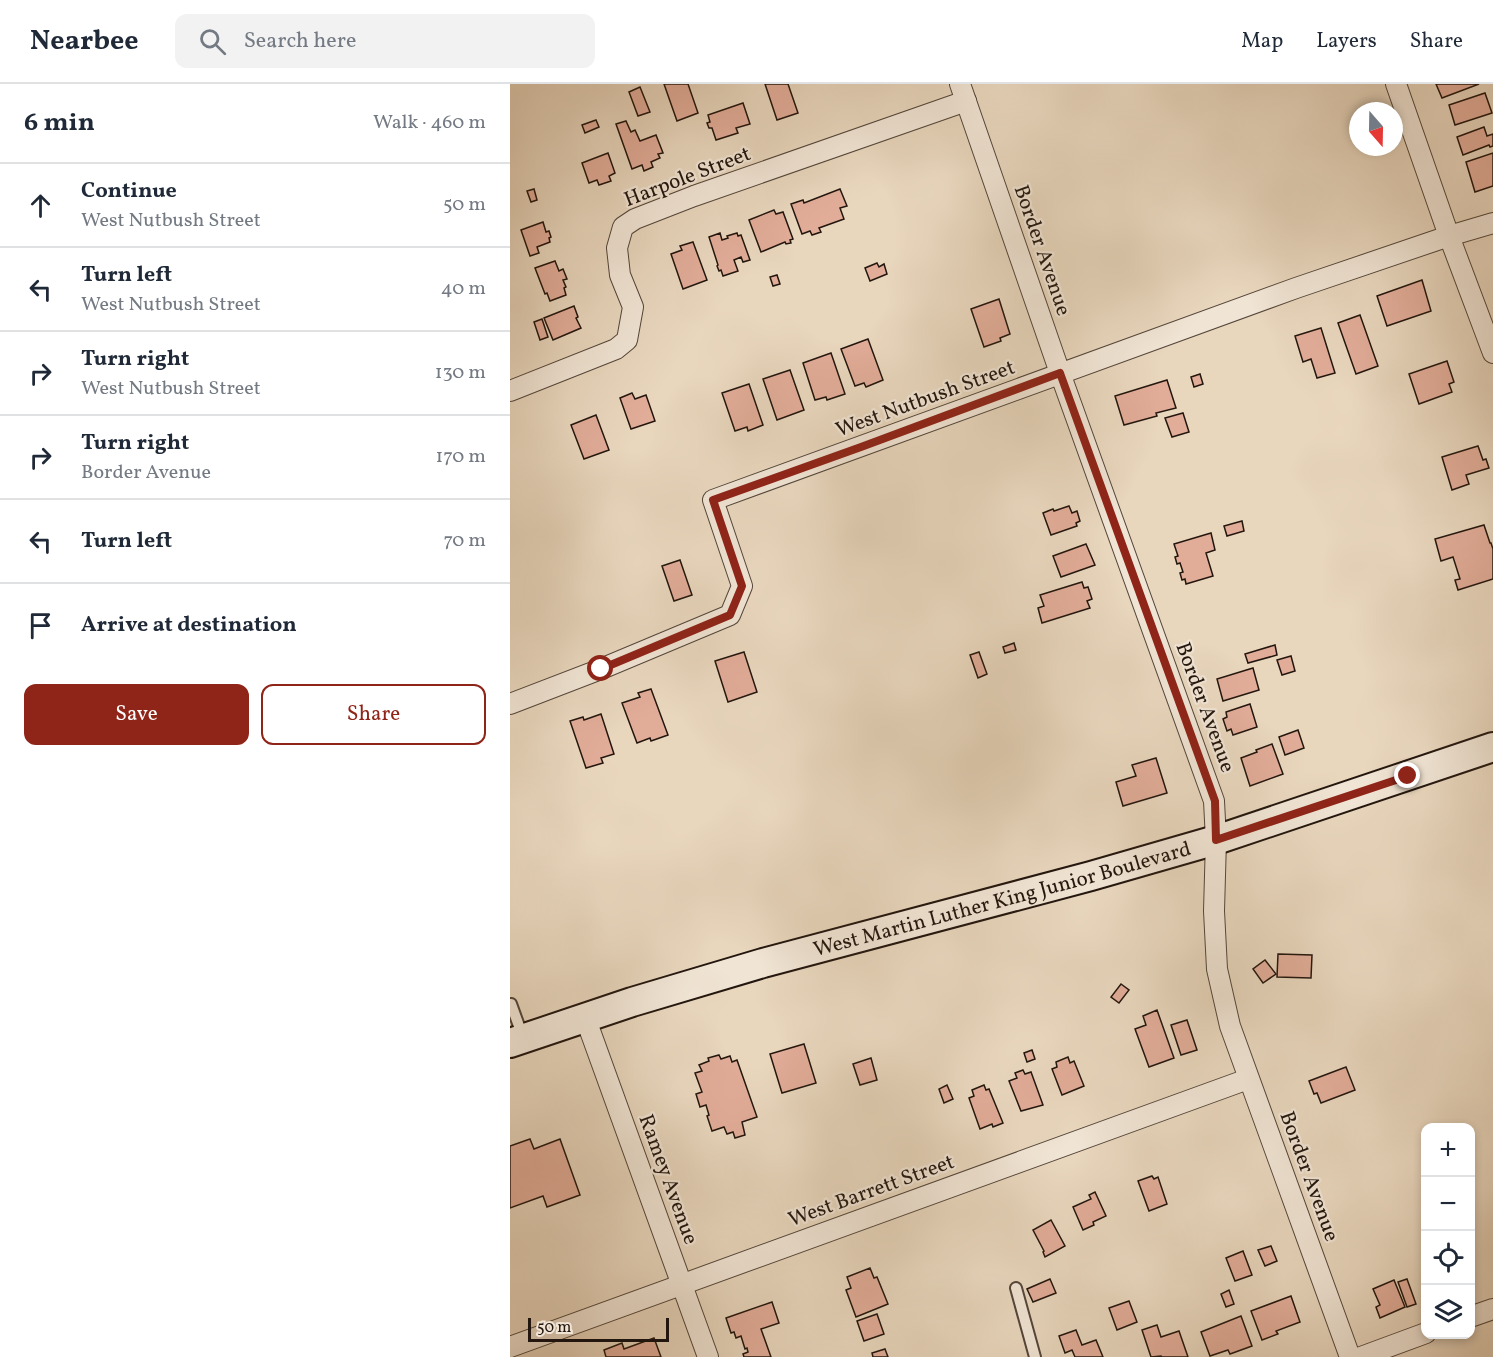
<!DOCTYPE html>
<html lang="en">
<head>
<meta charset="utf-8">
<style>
	:root { --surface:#fff; --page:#f2f2f3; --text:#1f2937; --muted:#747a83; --line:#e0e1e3; --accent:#8f2418 }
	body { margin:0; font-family:Vollkorn,serif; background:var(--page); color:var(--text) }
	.controls { position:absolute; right:18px; bottom:18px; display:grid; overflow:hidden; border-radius:12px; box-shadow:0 3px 9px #0003 }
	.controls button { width:54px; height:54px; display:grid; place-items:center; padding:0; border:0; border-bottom:2px solid var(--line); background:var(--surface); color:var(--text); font:30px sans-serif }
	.compass { position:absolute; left:839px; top:18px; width:54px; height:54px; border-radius:50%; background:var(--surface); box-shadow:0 3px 9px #0003; rotate:160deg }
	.scale { position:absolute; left:18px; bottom:15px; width:141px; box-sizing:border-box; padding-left:6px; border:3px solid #23160e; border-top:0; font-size:16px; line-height:21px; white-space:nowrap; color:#23160e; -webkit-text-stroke:4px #f0e4d4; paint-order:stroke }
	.stop { position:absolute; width:18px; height:18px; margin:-14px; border:4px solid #8f2418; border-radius:50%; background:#fff }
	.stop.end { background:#8f2418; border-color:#fff; box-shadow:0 2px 6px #0008 }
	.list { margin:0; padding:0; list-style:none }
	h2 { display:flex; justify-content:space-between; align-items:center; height:78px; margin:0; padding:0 24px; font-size:26px }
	h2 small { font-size:20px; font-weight:400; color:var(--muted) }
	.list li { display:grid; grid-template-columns:39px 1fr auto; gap:18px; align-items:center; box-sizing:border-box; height:84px; padding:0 24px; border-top:2px solid var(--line) }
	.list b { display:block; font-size:22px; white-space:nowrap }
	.list p { margin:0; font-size:20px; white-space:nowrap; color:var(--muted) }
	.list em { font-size:20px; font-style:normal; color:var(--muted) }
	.actions { display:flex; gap:12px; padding:18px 24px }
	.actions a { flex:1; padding:14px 0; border:2px solid var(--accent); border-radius:12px; text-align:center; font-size:21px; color:var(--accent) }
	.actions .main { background:var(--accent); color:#fff }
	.icon { flex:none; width:33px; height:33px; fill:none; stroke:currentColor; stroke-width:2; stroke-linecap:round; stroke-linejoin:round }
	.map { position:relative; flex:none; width:983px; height:1273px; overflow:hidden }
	header { display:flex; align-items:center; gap:36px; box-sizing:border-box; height:84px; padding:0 30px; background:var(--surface); border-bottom:2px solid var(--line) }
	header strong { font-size:28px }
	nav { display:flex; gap:33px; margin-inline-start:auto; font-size:21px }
	.search { width:420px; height:54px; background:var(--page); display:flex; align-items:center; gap:15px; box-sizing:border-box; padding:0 21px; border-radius:12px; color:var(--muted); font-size:22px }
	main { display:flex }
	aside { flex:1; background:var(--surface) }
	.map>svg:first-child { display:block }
	.building { fill:#e1ac98; stroke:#23160e; stroke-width:1.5 }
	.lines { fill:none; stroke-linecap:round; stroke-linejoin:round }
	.lane-casing { stroke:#54463a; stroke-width:14 }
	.street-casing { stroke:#54463a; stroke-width:22 }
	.secondary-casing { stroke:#23160e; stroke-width:32 }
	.lane { stroke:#f0e4d4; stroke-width:10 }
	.street { stroke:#f0e4d4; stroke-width:20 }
	.secondary { stroke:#f0e4d4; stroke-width:28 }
	.route { stroke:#8f2418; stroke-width:8 }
	.labels { text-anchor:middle; stroke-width:4.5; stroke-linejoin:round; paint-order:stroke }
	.street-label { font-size:21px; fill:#23160e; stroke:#f0e4d4 }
</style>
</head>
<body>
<header>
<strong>Nearbee</strong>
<div class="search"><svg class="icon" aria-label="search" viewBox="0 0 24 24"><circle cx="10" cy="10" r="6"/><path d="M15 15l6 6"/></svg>Search here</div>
<nav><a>Map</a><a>Layers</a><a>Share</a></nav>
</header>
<main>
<aside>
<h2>6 min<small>Walk · 460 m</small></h2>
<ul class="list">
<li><svg class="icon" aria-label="ahead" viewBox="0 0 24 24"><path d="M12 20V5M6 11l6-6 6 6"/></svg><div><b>Continue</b><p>West Nutbush Street</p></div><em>50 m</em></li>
<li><svg class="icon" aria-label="left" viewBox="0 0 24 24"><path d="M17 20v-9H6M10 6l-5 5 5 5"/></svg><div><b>Turn left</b><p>West Nutbush Street</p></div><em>40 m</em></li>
<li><svg class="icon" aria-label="right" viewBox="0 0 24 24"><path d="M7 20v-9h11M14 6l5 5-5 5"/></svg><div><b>Turn right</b><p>West Nutbush Street</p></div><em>130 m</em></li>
<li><svg class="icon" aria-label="right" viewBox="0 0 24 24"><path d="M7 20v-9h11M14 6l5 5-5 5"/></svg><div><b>Turn right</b><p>Border Avenue</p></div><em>170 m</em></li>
<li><svg class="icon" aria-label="left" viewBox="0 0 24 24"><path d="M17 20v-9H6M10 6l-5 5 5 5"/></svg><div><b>Turn left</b></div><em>70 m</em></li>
<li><svg class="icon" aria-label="arrive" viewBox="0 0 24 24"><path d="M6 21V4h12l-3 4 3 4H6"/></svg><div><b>Arrive at destination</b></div></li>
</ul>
<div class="actions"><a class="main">Save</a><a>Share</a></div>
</aside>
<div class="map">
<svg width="983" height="1273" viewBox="0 0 983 1273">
	<rect width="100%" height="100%" fill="#e8d6bd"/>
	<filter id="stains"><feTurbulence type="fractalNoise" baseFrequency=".00333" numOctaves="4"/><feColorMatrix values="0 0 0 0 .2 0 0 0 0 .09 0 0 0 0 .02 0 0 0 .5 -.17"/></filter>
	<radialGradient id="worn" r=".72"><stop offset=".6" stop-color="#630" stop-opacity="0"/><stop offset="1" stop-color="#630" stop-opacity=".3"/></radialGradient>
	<g class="building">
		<path d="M154 0H178L188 29 167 37Z"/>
		<path d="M255 0H278L288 29 267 36Z"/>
		<path d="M926 0H969L932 14Z"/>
		<path d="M130 3 140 28 128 32 119 8Z"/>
		<path d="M975 9 982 29 945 41 939 21Z"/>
		<path d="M233 19 240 40 226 44 228 49 206 56 202 44H199L197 39 200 38 198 31Z"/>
		<path d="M86 36 89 43 75 49 72 41Z"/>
		<path d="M116 37 121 48 125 46 130 57 146 51 153 69 148 70 150 74 141 78 143 83 134 87 132 81 122 85 106 40Z"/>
		<path d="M974 43 977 52 983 50V62L980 63 979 61 953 71 947 53Z"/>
		<path d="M98 69 105 89 99 92 101 97 89 101 87 96 79 99 72 79Z"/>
		<path d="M983 69V102L965 108 956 78Z"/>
		<path d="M24 105 27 116 21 118 17 107Z"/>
		<path d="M330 105 337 122 330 124 334 135 309 144 311 148 302 151 300 147 292 150 281 120 293 116 294 119Z"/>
		<path d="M264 126 266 130 273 128 283 155 280 156 281 159 276 160 275 158 251 168 239 136Z"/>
		<path d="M33 138 36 148 39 147 41 153 39 154 40 158 27 163 29 169 20 172 11 146Z"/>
		<path d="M210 149 212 156 218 154 217 152 227 149 228 152 231 151 240 176 233 178 231 173 224 176 228 187 213 192 211 186 209 187 207 182 208 181 199 153Z"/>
		<path d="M183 158 197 196 173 205 161 170 172 166 170 162Z"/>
		<path d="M45 177 49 187 53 185 57 195 53 196 56 203 54 204 56 211 40 217 37 209 35 210 25 184Z"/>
		<path d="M367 179 369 183 374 180 377 190 360 197 355 184Z"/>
		<path d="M267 191 270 200 263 202 260 193Z"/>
		<path d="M912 196 921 227 877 242 867 212Z"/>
		<path d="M489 215 500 250 490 254 491 257 474 263 461 225Z"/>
		<path d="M64 222 68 233 66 234 71 244 43 256 34 234Z"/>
		<path d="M850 231 868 282 846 290 828 239Z"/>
		<path d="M32 235 38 253 30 256 24 238Z"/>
		<path d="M811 244 825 289 807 294 801 275 793 278 785 252Z"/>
		<path d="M358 255 373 296 356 303 354 299 345 302 331 265Z"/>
		<path d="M321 269 335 310 317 316 316 313 305 316 293 279Z"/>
		<path d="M937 277 944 298 939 300 942 308 909 320 899 290Z"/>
		<path d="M280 286 294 326 267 336 253 295Z"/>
		<path d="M690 290 693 300 684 303 681 293Z"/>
		<path d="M657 296 666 324 646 329 647 332 614 341 605 312Z"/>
		<path d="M239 300 253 341 238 347 237 343 225 347 212 309Z"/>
		<path d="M122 309 125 315 136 311 145 337 121 345 110 314Z"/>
		<path d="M673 329 679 348 662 353 655 334Z"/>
		<path d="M86 331 99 366 74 375 61 341Z"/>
		<path d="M968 362 973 376 976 375 979 384 956 391 959 400 942 406 932 373Z"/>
		<path d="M559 422 562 429 567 427 570 437 566 439 567 442 541 451 533 429 543 425 544 427Z"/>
		<path d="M732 437 734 447 717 452 714 442Z"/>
		<path d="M974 441 980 459H981L983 465V495L948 506 945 496 950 495 943 473 931 477 925 455Z"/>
		<path d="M701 449 705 466 696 469 703 492 676 500 675 495 672 496 670 489 673 488 670 479 667 480 665 473 668 472 664 460Z"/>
		<path d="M576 460 585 481 551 493 543 472Z"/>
		<path d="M170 476 182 511 164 517 152 482Z"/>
		<path d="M572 498 574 504 578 503 582 515 577 517 580 524 532 539 528 524 534 522 530 511Z"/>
		<path d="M504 559 506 566 495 569 493 563Z"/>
		<path d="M765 561 767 571 738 579 735 570Z"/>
		<path d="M234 568 247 608 218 618 205 577Z"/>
		<path d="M469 568 477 590 468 594 460 571Z"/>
		<path d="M781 572 785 587 772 591 767 576Z"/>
		<path d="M743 584 749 606 713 617 707 595Z"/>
		<path d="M141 605 158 651 141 657 140 654 127 659 112 619 130 613 128 609Z"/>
		<path d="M740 620 747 643 723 651 721 645 717 647 713 635 717 633 716 628Z"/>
		<path d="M91 630 104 670 91 674 93 679 76 684 60 637 73 633 74 636Z"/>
		<path d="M788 646 794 664 775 671 769 653Z"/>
		<path d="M762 660 773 690 740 702 731 674 747 668 746 666Z"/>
		<path d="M646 674 657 709 613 722 606 698 626 692 622 681Z"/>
		<path d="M768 870 802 871 801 894 767 893Z"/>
		<path d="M755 876 766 890 753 899 743 885Z"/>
		<path d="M611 900 619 906 609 919 601 913Z"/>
		<path d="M647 926 664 974 639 983 625 945 636 941 633 932Z"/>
		<path d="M677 936 687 966 671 971 661 941Z"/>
		<path d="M294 960 306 999 272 1009 260 970Z"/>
		<path d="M522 966 525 975 517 978 514 969Z"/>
		<path d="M209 971 211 975 220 972 222 978 227 976 247 1033 232 1038 235 1051 225 1054 223 1048 217 1050 214 1043 202 1047 197 1032 199 1031 196 1021 190 1023 186 1010 192 1008 185 989 192 987 189 981 199 977 198 974Z"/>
		<path d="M558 973 560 979 564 977 574 1002 552 1011 542 985 547 983 546 978Z"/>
		<path d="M361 974 367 996 350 1001 343 980Z"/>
		<path d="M836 983 845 1006 811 1019 807 1009 804 1010 799 997Z"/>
		<path d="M513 986 515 990 521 988 533 1021 511 1027 499 997 507 994 505 989Z"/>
		<path d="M437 1001 443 1015 434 1019 429 1005Z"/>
		<path d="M474 1001 476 1006 479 1005 493 1039 483 1043 482 1040 470 1045 459 1014 464 1012 462 1006Z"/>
		<path d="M20 1055 24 1065 50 1055 70 1111 37 1123 33 1112 0 1124V1062Z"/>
		<path d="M642 1092 644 1095 648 1093 657 1120 639 1127 628 1097Z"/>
		<path d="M585 1108 596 1132 583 1138 584 1141 573 1146 563 1123 581 1115 579 1111Z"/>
		<path d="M541 1136 555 1162 535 1173 533 1168 534 1167 523 1146Z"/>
		<path d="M761 1162 767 1177 755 1182 748 1166Z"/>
		<path d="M733 1167 742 1191 725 1197 716 1174Z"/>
		<path d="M360 1184 364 1194 367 1193 378 1220 346 1233 336 1206 341 1204 337 1193Z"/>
		<path d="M540 1195 546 1209 523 1218 517 1205Z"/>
		<path d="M897 1195 906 1220 897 1223 888 1198Z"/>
		<path d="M884 1196 895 1223 870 1234 866 1223 870 1221 863 1205Z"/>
		<path d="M719 1206 724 1220 716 1223 711 1210Z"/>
		<path d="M781 1212 790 1238 766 1247 768 1250 752 1256 741 1227Z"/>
		<path d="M619 1217 627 1238 607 1246 599 1224Z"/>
		<path d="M262 1218 269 1239 251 1245 261 1273H234L233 1270 238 1268 237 1264 235 1265 231 1252 226 1254 224 1248 221 1249 216 1234Z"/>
		<path d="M367 1230 374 1250 354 1257 347 1237Z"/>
		<path d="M731 1232 742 1262 720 1270 718 1266 700 1272 691 1248Z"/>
		<path d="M647 1241 651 1253 669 1247 678 1273H652L651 1272 641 1273 632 1246Z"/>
		<path d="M566 1246 572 1261 586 1256 593 1273H565L562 1266 555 1269 549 1252Z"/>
		<path d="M144 1254 151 1273H96L94 1266 112 1259 114 1265Z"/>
		<path d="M375 1265 378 1273H363L362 1269Z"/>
	</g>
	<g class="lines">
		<g class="lane-casing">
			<g id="lane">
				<path d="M0 920H1L13 953"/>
				<path d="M506 1204 525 1273"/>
			</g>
		</g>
		<g class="street-casing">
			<g id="street">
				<path d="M450 0 550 289 704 717 706 756 704 827 707 885 720 942 840 1273"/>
				<path d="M886 0 939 152 983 269"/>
				<path d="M0 307 106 265 117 256 123 223 110 191 107 164 113 143 125 135 184 112 456 17"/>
				<path d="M0 620 91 585 220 531 232 502 203 416 786 204 939 152 983 139"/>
				<path d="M75 933 198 1273"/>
				<path d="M960 1233 983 1225"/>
				<path d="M0 1263 738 995"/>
				<path d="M851 1273 916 1249"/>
			</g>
		</g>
		<g class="secondary-casing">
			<g id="secondary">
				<path id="s1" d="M0 959 122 918 253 879 581 792 706 756 983 663"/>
			</g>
		</g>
		<use href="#lane" class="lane"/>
		<use href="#street" class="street"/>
		<use href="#secondary" class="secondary"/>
	</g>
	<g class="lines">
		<path class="route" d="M91 585 220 531 232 502 203 416 351 363 550 289 705 717 706 756 898 692"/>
	</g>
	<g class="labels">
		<g class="street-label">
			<text transform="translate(177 92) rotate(-21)" y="7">Harpole Street</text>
			<text transform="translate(533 166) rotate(71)" y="7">Border Avenue</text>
			<text transform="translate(415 314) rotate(-20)" y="7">West Nutbush Street</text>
			<text transform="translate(696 623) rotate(70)" y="7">Border Avenue</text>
			<text dy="7" stroke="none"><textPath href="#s1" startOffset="513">West Martin Luther King Junior Boulevard</textPath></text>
			<text transform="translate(800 1092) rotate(70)" y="7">Border Avenue</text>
			<text transform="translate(159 1095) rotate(70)" y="7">Ramey Avenue</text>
			<text transform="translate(361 1106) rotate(-20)" y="7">West Barrett Street</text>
		</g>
	</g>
	<rect width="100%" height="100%" filter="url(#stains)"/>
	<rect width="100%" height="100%" fill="url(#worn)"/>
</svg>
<div class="controls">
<button>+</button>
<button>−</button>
<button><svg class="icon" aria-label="locate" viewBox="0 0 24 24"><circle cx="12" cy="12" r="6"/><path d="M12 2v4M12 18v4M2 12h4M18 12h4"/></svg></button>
<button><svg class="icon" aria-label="layers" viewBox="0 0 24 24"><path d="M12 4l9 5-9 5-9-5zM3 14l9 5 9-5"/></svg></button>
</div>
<svg class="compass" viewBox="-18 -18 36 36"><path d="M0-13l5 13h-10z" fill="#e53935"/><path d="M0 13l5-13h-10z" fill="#747a83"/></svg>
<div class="scale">50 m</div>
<div class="stop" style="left:91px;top:585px"></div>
<div class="stop end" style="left:898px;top:692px"></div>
</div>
</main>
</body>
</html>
